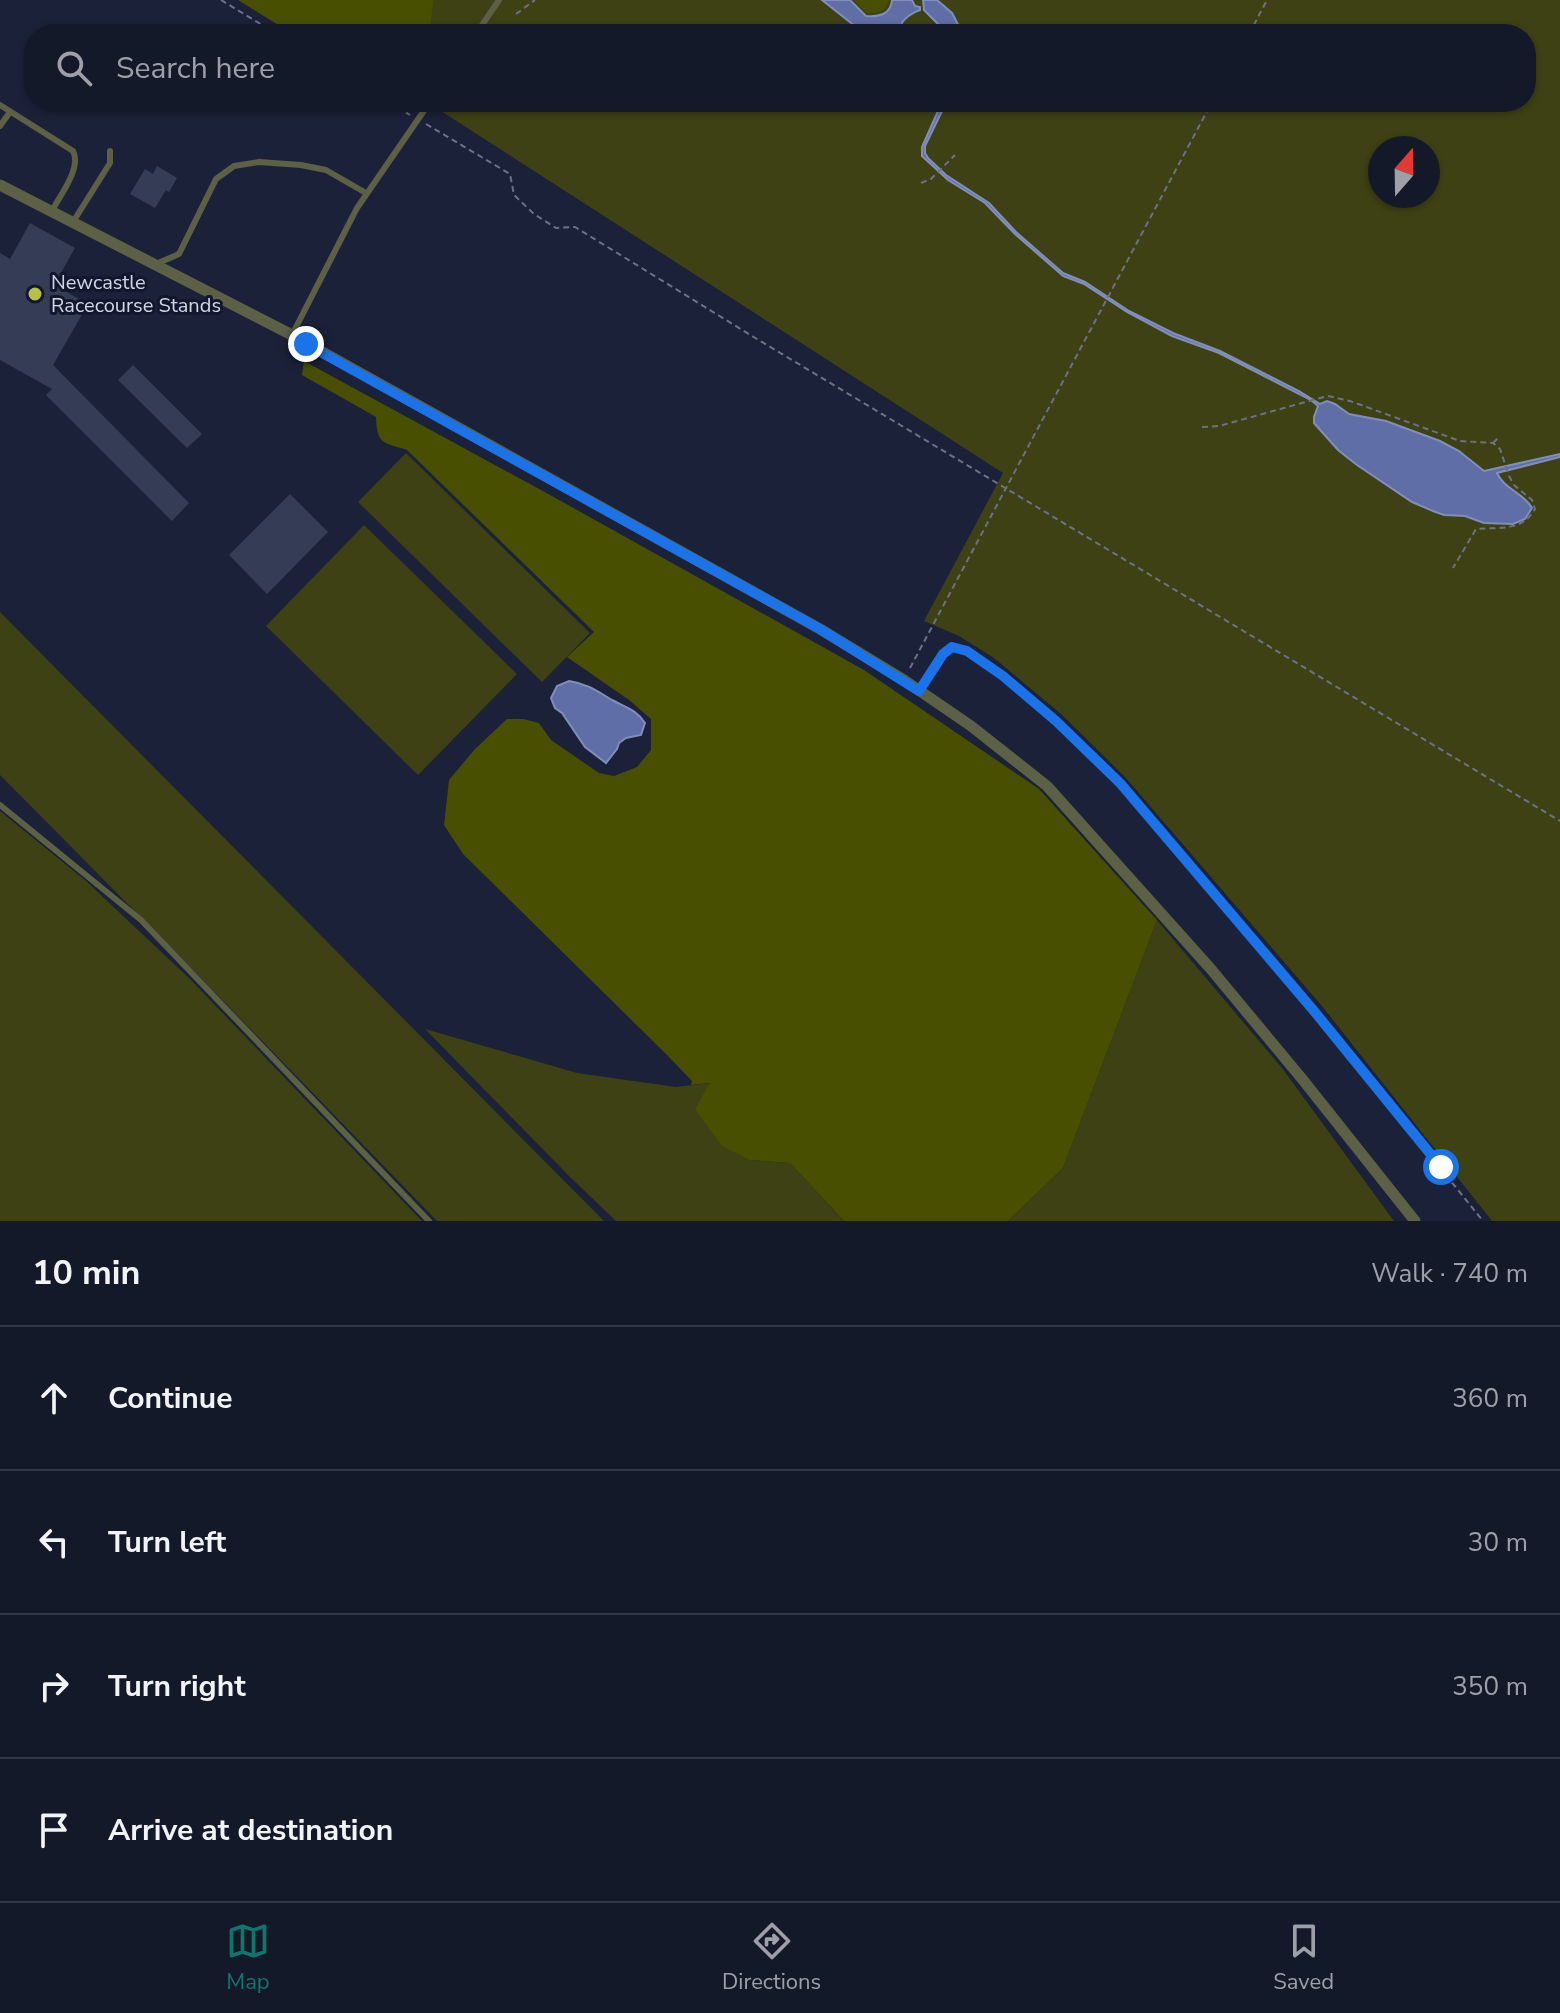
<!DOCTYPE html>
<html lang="en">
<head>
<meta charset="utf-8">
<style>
	:root { --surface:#14192a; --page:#212636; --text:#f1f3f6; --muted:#9da0a8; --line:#333847; --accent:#0f766e }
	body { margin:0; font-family:"Nunito Sans",sans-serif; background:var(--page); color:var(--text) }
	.compass { position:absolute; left:1368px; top:136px; width:72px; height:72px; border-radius:50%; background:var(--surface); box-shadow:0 2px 6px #0004; rotate:20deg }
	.stop { position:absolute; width:24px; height:24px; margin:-18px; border:6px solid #1a73e8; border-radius:50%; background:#fff }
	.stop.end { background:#1a73e8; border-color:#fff; box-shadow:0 2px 8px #0008 }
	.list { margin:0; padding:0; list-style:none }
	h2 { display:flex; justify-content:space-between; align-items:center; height:104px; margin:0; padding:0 32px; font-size:34px }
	h2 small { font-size:26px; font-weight:400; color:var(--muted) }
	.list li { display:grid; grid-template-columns:52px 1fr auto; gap:24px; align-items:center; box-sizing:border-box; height:144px; padding:0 32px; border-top:2px solid var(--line) }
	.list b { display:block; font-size:30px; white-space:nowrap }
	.list em { font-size:26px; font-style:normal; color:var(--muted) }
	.icon { flex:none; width:44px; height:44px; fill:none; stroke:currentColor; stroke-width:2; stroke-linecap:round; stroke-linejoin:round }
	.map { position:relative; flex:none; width:1560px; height:1221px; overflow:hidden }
	.search { position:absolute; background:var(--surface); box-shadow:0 2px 6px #0004; left:24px; right:24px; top:24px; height:88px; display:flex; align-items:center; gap:20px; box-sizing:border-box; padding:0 28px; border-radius:32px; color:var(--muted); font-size:30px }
	.sheet { height:680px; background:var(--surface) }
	nav { display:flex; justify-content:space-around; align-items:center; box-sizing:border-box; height:112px; border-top:2px solid var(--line); background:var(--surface); font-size:22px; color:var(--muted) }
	nav a { display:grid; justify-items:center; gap:4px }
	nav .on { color:var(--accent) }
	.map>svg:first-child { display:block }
	.green { fill:#3d4113; fill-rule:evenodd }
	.forest { fill:#494f01 }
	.water { fill:#5f6ea7; stroke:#818eba; stroke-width:2 }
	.building { fill:#353d56 }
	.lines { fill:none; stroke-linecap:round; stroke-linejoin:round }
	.path { stroke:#6c7286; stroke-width:2; stroke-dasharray:6 4; stroke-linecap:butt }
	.lane { stroke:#5c6045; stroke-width:6 }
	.street { stroke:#5c6045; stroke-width:11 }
	.route { stroke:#1a73e8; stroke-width:10 }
	.poi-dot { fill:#b6c148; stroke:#12172e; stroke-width:3 }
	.labels { text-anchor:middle; stroke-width:6; stroke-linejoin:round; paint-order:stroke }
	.poi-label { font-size:20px; fill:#d1d7e7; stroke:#12172e; text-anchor:start }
</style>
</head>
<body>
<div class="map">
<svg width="1560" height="1221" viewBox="0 0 1560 1221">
	<rect width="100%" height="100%" fill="#1b2138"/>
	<g class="green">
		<path d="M366 0H1560V1221H1492L1321 1005 1125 777 1061 714 994 658 959 636 924 621 1003 473 427 102H1526V34H354ZM1380 148H1428V196H1380Z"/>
		<path d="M406 453 590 633 542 682 358 502Z"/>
		<path d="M364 525 517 674 418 775 266 626Z"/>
		<path d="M0 612 604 1221H437L201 978 0 775Z"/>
		<path d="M0 811 86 881 190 979 422 1221H0Z"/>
		<path d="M1157 920 1282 1068 1394 1221H1008L1063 1168Z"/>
		<path d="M425 1029 577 1073 676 1087 711 1083 750 1160 790 1163 844 1221H616L570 1177Z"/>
	</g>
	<g class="forest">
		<path d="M238 0H433L430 34H293Z"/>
		<path d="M854 0H889C885 12 878 14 866 13Z"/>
		<path d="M304 361 552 496 864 670 1039 789 1157 920 1063 1168 1008 1221H844L790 1163 750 1160 722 1146 695 1109 710 1083 691 1085 692 1081 667 1055 463 854 444 825 449 780 475 749 507 719H523L539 723 551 740 599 773 614 776 637 767 651 750V719L629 700 567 657 594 632 407 450C383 442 377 445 376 417L302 375Z"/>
	</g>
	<g class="water">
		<path d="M822 0H850L866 16C878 17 891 15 892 0H912L915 6 920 7V10C913 12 903 19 901 25L913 34H905L897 29 891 34H865Z"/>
		<path d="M923 0H937L952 13 963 34H932L938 24 924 10Z"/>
		<path d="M942 102H960L956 106 943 109 925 146V153L928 158 946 175 989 203 1016 232 1063 273 1085 282 1129 311 1173 333 1220 351 1299 391 1320 404 1327 401 1335 404 1349 414 1386 421 1440 441 1459 451 1484 471 1560 454V457L1497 473C1504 489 1524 493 1532 508L1525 519 1513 524 1484 523 1465 516 1444 515 1433 511 1412 502 1357 465 1338 450 1314 423V417L1318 406 1311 400 1219 353 1172 336 1127 312 1084 284 1063 276 1015 234 985 203 948 180 922 156V147Z"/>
		<path d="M569 681C588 684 597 691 612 700 625 707 637 710 645 723L641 735 626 738 619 743 617 749 606 763 585 747 562 713 555 708 551 698 557 686Z"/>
	</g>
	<g class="building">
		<path d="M157 166 177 178 169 192 166 190 155 208 130 194 145 169 153 174Z"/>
		<path d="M30 223 75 248 54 285 88 304 53 365 189 503 172 521 46 395 52 389 0 360V253L10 259Z"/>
		<path d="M133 365 202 434 187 448 118 380Z"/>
		<path d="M290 494 328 532 267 594 229 555Z"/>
	</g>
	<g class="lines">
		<g class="path">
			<path d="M221 0 277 34"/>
			<path d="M516 14 535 0"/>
			<path d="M1249 34 1267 0"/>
			<path d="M389 102 410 115"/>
			<path d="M426 124 510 174 514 195 534 214 556 228 575 227 752 336 1560 821"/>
			<path d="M921 183 931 179 955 155"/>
			<path d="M1202 427 1219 426 1320 398 1328 396 1350 401 1460 441 1493 443 1500 449 1509 476 1514 485 1532 500 1535 509C1522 532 1499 527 1476 529L1453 568"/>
			<path d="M1493 443 1500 436"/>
			<path d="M910 668 1212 102"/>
			<path d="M926 680 943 654 952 647 967 651 1003 676 1056 721 1120 783 1314 1011 1483 1221"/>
		</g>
		<g class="lane">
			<path d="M476 34 499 0"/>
			<path d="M0 105 73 151C82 168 60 195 52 211"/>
			<path d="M0 126 10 112"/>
			<path d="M73 222 110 163V151"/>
			<path d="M156 264 179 254 216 179 234 166 259 162 301 165 326 170 366 193"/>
			<path d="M292 335 357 208 430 102"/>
			<path d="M0 805 141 920 429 1221"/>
		</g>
		<path class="street" d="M0 185 292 335 820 629 904 680 971 726 1047 786 1210 968 1303 1080 1415 1221"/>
	</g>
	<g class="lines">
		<path class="route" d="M306 344 820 629 919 691 943 654 952 647 967 651 1003 676 1056 721 1120 783 1314 1011 1441 1167"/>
	</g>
	<circle class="poi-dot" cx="35" cy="294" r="8"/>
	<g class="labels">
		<g class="poi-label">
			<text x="51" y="289">Newcastle<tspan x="51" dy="23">Racecourse Stands</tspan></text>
		</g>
	</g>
</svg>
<svg class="compass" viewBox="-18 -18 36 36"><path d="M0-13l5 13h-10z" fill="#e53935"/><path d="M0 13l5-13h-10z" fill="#9da0a8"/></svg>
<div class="stop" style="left:1441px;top:1167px"></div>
<div class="stop end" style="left:306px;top:344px"></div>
<div class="search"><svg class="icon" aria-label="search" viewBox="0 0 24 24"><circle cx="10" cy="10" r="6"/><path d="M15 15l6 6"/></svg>Search here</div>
</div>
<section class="sheet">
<h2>10 min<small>Walk · 740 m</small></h2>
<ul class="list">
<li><svg class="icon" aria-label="ahead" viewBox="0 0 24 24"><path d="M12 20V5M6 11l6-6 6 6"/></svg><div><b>Continue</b></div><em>360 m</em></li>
<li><svg class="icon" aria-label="left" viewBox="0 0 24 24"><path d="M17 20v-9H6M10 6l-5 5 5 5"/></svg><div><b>Turn left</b></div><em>30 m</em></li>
<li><svg class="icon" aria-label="right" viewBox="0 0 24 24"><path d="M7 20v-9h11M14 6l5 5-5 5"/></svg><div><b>Turn right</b></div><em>350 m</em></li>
<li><svg class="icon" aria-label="arrive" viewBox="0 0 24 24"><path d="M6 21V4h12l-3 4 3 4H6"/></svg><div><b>Arrive at destination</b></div></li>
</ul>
</section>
<nav>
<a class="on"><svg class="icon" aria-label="map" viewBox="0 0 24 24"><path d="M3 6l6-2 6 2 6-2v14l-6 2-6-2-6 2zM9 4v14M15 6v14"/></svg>Map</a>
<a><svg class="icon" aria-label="directions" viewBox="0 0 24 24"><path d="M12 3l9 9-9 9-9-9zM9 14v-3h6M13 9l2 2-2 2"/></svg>Directions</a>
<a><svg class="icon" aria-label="saved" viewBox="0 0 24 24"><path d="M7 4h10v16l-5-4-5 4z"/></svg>Saved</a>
</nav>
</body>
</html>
